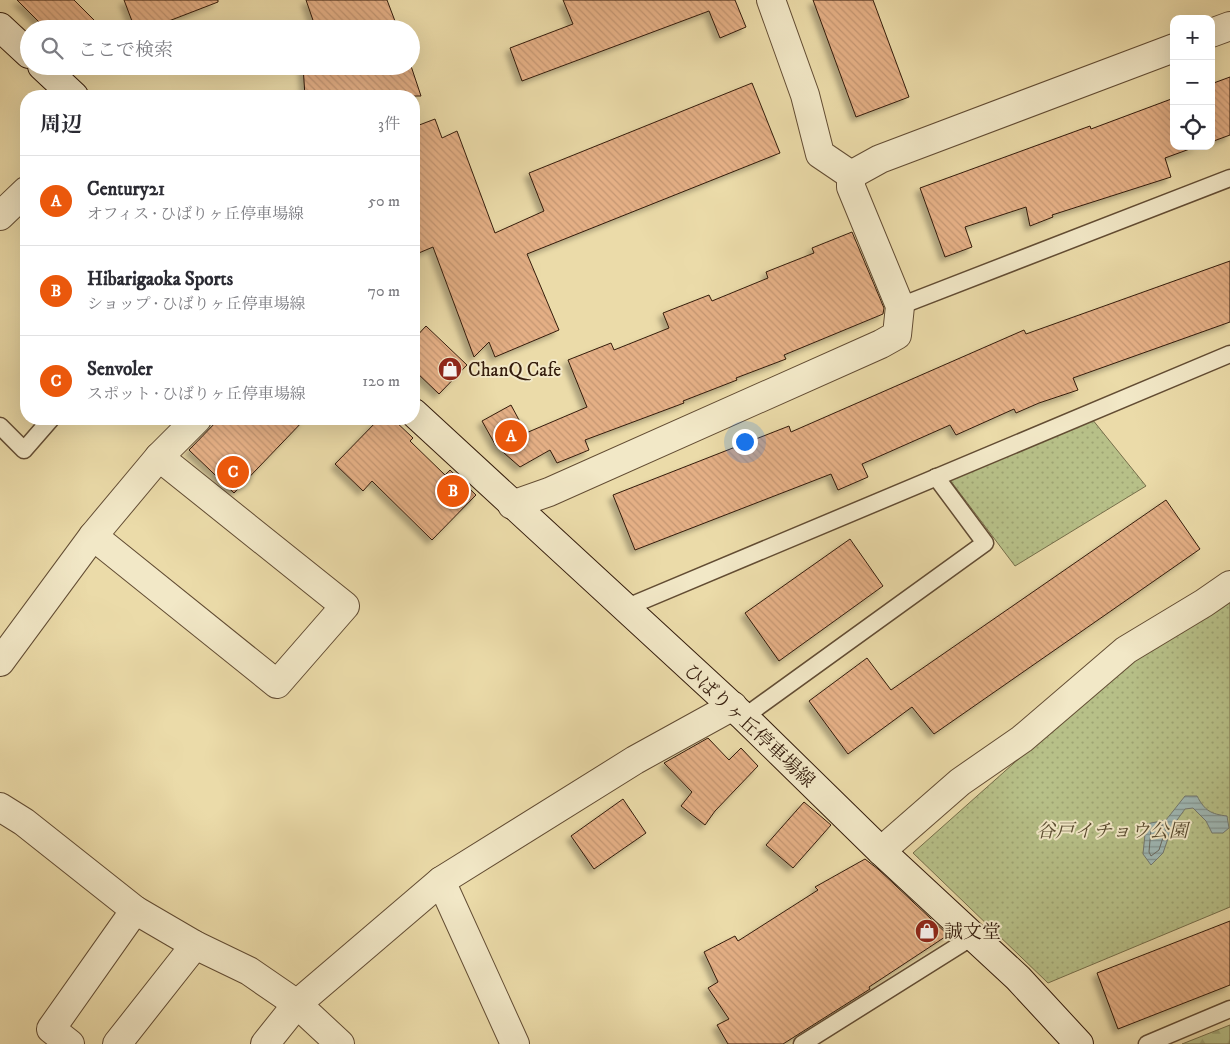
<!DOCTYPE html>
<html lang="ja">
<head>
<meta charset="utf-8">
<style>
	:root { --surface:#fff; --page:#f7f7f7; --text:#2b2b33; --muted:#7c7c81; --line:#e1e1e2; --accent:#ea580c }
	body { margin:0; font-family:"IM FELL DW Pica","Noto Serif JP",serif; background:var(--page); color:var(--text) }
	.controls { position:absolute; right:15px; top:15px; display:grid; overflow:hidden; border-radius:10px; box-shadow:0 5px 20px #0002 }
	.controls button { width:45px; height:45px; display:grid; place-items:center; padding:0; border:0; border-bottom:1px solid var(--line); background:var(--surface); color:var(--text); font:25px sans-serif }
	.you { position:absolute; left:744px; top:441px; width:18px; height:18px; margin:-12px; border:4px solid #fff; border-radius:50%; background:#1a73e8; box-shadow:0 0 0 8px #1a73e833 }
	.badge { display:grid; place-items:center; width:32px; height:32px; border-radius:50%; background:var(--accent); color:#fff; font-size:16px; font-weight:700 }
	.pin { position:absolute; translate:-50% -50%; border:2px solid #fff; box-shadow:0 1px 5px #0006 }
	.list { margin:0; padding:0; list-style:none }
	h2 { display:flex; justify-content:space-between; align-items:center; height:65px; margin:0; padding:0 20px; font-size:21px }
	h2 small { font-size:16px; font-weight:400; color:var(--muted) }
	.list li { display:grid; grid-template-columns:32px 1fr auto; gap:15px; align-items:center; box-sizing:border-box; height:90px; padding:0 20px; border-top:1px solid var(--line) }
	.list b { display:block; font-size:19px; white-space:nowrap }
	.list p { margin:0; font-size:16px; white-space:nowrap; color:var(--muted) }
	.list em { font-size:16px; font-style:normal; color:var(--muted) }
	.icon { flex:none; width:28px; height:28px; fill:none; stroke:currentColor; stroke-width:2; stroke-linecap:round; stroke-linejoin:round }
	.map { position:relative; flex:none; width:1230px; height:1044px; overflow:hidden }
	.search { position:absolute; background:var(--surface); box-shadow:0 5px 20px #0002; left:20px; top:20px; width:400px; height:55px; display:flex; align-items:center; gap:12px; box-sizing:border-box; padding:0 18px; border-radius:28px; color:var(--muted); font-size:19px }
	.panel { position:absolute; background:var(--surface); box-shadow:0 5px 20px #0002; left:20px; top:90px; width:400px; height:335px; border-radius:20px }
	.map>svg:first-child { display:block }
	.grass { fill:url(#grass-dots); stroke:#766e4a }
	.forest { fill:url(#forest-firs); stroke:#766e4a }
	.water { fill:url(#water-rules); stroke:#747a71 }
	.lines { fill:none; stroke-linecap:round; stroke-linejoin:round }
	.shore { stroke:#6a6a60; stroke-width:1 }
	.building { fill:url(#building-back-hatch); stroke:#341c0c; filter:url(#shadow) }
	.lane-casing { stroke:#624c33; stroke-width:19 }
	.street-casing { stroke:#624c33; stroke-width:30 }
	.secondary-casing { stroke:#341c0c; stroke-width:30 }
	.lane { stroke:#f2e8c7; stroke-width:16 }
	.street { stroke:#f2e8c7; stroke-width:28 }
	.secondary { stroke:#f2e8c7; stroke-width:28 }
	.labels { text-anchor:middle; stroke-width:4; stroke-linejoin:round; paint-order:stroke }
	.poi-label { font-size:19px; fill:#341c0c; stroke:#f2e8c7; text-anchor:start }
	.street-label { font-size:19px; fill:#341c0c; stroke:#f2e8c7 }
	.park-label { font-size:19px; font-style:italic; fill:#5b4d31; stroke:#f2e8c7 }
</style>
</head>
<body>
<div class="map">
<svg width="1230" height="1044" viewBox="0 0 1230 1044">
	<defs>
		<pattern id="grass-dots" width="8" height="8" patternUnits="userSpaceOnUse" patternTransform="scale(1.25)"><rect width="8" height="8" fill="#b7c088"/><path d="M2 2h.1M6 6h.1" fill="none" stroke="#9ea474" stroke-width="1.8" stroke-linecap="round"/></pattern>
		<pattern id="forest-firs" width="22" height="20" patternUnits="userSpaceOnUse" patternTransform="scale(1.25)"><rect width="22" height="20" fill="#b7c088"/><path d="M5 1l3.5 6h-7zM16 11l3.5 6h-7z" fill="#9ea474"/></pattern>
		<pattern id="water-rules" width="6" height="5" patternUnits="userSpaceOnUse" patternTransform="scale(1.25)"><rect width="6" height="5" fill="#9fb8b5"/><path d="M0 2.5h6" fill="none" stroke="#829592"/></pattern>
		<pattern id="building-back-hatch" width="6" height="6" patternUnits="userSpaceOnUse" patternTransform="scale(1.25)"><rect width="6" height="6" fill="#e4af85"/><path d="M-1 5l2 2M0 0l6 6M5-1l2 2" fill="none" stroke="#c49672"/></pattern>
		<filter id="shadow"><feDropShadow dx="-4.5" dy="4.5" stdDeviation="2.5" flood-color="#0004"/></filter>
	</defs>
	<rect width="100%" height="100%" fill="#ebdba9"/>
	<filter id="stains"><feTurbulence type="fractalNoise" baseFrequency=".004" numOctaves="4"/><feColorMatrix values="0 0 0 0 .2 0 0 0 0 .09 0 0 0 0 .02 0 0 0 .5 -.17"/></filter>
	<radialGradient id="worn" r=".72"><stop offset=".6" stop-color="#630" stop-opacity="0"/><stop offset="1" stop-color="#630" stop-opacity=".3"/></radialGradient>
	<g class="grass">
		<path d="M1092 419 1146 486 1015 566 950 480Z"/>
		<path d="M1230 574V907L1048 983 913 853 1214 585Z"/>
	</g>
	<path class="forest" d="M1230 1025V1044H1182Z"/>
	<path class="water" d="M1185 796H1197C1205 811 1211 814 1227 816L1229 828 1223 833H1212L1206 821 1193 808 1185 809 1172 827 1163 853 1151 865 1143 854 1146 824 1166 820Z"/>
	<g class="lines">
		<path class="shore" d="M1164 825 1166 828 1159 850 1151 856 1149 852 1151 829Z"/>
	</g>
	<g class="building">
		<path d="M17 0H74L103 29H46Z"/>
		<path d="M124 0H218V2L148 29H135Z"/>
		<path d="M306 0H387L398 29H316Z"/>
		<path d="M563 0H735L746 27 720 38 709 11 522 81 510 48 573 24Z"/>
		<path d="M813 0H873L909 97 856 117Z"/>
		<path d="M303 66H411L421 96H305Z"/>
		<path d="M1230 77V135L1211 142V84Z"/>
		<path d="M752 83 780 153 527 254 559 330 495 357 489 342 474 357 433 247 414 255V127L435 119 442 138 457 131 495 233 544 211 529 173Z"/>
		<path d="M1174 98V146H1198L1165 158 1171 177 1052 215 1053 217 1030 226 1026 207 965 227 972 247 945 257 920 188 1090 126 1091 129Z"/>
		<path d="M852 232 884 308 883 314 784 355 786 359 736 378 737 380 683 401 684 403 585 440 589 450 557 463 550 450 520 467 496 446 482 421 511 405 526 433 587 407 568 360 611 343 614 350 669 328 663 313 709 295 712 301 768 278 766 272 814 253 812 248Z"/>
		<path d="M1230 261V322L1073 378 1078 390 1039 403 1016 413 1014 409 956 435 950 425 862 464 868 477 838 490 831 474 635 550 613 495 789 426 791 432 1024 330 1026 334Z"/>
		<path d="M426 326 467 365 439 394 414 370V339Z"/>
		<path d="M219 419H305L234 493 189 450Z"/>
		<path d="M379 419H393L413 438 410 441 445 475 450 470 476 495 432 540 372 481 363 491 335 464Z"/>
		<path d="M1166 500 1200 549 934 734 912 707 848 754 809 701 867 658 891 690Z"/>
		<path d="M850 539 883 586 779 661 745 613Z"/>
		<path d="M708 738 729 760 741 748 758 766 715 811 705 825 681 806 692 792 664 763Z"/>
		<path d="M623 799 646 833 594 869 571 836Z"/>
		<path d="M804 802 831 825 793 868 766 845Z"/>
		<path d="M865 859 878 869 948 935 869 987 870 989 783 1044H728L717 1025 729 1019 708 988 718 982 704 952 735 936 738 941 818 890 815 887Z"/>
		<path d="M1230 921V985L1118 1029 1097 973Z"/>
	</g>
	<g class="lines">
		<g class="lane-casing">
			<g id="lane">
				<path d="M900 306 1230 178"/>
				<path d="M0 426 24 450 51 419"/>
				<path d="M625 608 1230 354"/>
				<path d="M744 717 985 543 936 477"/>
				<path d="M802 1044 974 936"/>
				<path d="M1147 1044 1230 1009"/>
			</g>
		</g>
		<g class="street-casing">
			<g id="street">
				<path d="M771 0 805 95 820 154 851 175"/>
				<path d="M1211 33 1230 26"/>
				<path d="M851 175 880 159 1174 48"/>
				<path d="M0 216 26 191"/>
				<path d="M512 505 549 492 881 344 897 335 900 306 851 187V175"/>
				<path d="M93 536 277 684 345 606 159 457"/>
				<path d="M0 662 93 536 159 457 197 419"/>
				<path d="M0 807 24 822 135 910 195 945 249 971 297 1004 340 1044"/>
				<path d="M881 851 960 782 1022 739 1126 650 1204 603 1230 585"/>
				<path d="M441 881 515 1044"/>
				<path d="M70 1044 51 1029 135 910"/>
				<path d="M117 1044 195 945"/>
				<path d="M265 1044 297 1004 441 881 635 760 733 706"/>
			</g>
		</g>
		<g class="secondary-casing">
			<g id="secondary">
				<path d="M0 27 29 54"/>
				<path d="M42 66 74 96"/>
				<path d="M414 413 744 717 881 851 1018 978 1079 1044"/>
			</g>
		</g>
		<use href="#lane" class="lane"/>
		<use href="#street" class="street"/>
		<use href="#secondary" class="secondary"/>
	</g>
	<defs>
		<g id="shop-disc" transform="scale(1.25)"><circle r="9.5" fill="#8f2418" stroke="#f2e8c7"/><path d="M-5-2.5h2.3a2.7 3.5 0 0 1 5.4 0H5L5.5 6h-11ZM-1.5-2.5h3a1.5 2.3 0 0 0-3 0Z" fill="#fff"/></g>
	</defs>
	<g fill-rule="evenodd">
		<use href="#shop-disc" x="450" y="369"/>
		<use href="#shop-disc" x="927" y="931"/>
	</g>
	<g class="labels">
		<g class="poi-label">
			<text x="468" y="376">ChanQ Cafe</text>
			<text x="944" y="938">誠文堂</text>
		</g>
		<g class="street-label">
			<text transform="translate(750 725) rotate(43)" y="7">ひばりヶ丘停車場線</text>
		</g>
		<g class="park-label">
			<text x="1112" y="837">谷戸イチョウ公園</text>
		</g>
	</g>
	<rect width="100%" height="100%" filter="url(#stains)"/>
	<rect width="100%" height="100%" fill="url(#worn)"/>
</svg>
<div class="controls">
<button>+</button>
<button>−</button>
<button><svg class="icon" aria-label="locate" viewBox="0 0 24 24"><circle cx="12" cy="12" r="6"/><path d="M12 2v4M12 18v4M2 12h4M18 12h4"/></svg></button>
</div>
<div class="you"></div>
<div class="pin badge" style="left:511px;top:436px">A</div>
<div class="pin badge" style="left:453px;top:491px">B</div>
<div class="pin badge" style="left:233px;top:472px">C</div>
<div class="search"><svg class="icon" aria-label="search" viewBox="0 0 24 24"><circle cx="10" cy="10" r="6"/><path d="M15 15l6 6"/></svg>ここで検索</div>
<section class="panel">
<h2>周辺<small>3件</small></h2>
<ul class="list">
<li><span class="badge">A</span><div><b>Century21</b><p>オフィス · ひばりヶ丘停車場線</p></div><em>50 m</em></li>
<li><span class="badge">B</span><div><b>Hibarigaoka Sports</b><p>ショップ · ひばりヶ丘停車場線</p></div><em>70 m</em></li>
<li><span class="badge">C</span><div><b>Senvoler</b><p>スポット · ひばりヶ丘停車場線</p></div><em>120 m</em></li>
</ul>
</section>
</div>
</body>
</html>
